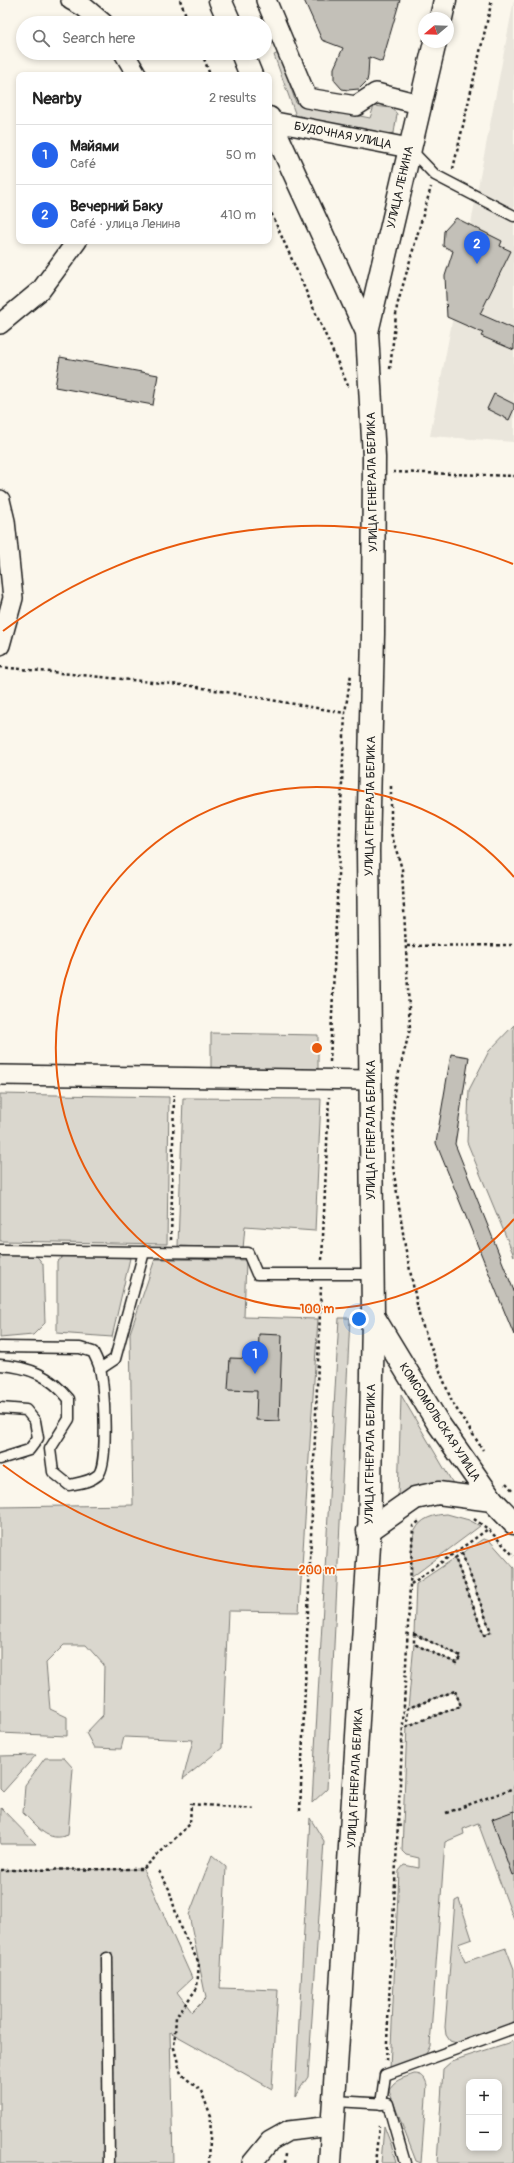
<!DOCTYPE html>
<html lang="en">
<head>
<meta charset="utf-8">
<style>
	:root { --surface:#fff; --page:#f6f6f6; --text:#222; --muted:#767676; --line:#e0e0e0; --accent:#2563eb }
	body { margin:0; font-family:Pangolin,sans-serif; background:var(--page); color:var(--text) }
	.controls { position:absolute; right:12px; bottom:12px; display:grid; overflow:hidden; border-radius:8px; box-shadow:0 2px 6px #0003 }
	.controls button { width:36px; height:36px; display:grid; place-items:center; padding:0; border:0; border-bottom:1px solid var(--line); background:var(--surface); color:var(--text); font:20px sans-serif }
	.compass { position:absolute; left:418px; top:12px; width:36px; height:36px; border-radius:50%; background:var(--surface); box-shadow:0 2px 6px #0003; rotate:251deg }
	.you { position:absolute; left:359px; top:1319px; width:14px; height:14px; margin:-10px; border:3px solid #fff; border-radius:50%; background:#1a73e8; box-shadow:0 0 0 6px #1a73e833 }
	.badge { display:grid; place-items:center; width:26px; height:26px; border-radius:50%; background:var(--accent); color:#fff; font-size:13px; font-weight:700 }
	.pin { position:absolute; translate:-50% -33px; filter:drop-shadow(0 1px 2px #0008) }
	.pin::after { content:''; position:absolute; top:21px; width:14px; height:12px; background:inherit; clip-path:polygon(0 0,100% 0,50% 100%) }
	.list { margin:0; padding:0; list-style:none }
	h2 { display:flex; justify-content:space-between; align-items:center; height:52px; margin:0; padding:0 16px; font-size:17px }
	h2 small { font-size:13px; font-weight:400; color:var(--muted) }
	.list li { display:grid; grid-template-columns:26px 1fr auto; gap:12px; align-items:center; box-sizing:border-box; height:60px; padding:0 16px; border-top:1px solid var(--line) }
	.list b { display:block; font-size:15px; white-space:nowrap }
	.list p { margin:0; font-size:13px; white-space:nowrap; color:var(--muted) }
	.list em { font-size:13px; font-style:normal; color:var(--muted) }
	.icon { flex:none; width:22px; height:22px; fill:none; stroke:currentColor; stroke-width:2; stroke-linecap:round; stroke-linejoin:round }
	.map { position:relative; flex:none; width:514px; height:2163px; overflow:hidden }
	.search { position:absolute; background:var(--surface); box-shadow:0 2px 6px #0003; left:16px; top:16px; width:256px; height:44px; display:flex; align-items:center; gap:10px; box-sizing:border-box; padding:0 14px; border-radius:22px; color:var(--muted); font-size:15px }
	.panel { position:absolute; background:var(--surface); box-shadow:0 2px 6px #0003; left:16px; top:72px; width:256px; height:172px; border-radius:8px }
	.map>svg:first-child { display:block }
	.built { fill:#eae6dc }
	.green { fill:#dad7ce; stroke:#7b7a75; fill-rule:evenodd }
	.building { fill:#c3c0b8; stroke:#1c1c1c }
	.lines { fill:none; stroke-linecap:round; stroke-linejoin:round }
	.lane-casing { stroke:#1c1c1c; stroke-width:13 }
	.street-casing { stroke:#1c1c1c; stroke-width:22 }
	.secondary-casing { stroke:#1c1c1c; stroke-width:25 }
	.path { stroke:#1c1c1c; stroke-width:2.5; stroke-dasharray:3 3; stroke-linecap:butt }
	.lane { stroke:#fbf7ec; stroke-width:10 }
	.street { stroke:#fbf7ec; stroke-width:19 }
	.secondary { stroke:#fbf7ec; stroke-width:22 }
	.ring { fill:none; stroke:#e8590c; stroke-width:2 }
	.labels { text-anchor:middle; stroke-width:3; stroke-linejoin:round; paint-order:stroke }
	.street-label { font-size:12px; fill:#1c1c1c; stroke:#fbf7ec }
	.centre { fill:#e8590c; stroke:#fbf7ec; stroke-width:2 }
	.ring-label { font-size:12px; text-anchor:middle; font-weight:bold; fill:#e8590c; stroke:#fbf7ec; stroke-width:3; stroke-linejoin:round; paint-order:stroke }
</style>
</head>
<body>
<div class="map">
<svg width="514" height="2163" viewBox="0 0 514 2163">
	<rect width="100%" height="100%" fill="#fbf7ec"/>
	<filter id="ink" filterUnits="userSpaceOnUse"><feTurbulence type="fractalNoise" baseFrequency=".025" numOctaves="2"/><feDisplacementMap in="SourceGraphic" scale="8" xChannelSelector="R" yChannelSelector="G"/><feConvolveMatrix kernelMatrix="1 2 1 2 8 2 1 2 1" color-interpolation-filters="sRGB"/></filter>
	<g filter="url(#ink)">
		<path class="built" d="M514 0V442L430 436Z"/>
		<g class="green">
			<path d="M279 53 296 103 370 118 374 106 392 108 397 114 394 133C370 141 321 124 296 116L274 55Z"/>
			<path d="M514 1025V1256L467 1142 469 1090 489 1051Z"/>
			<path d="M211 1033 318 1035V1073L211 1071Z"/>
			<path d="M0 1094 169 1097 167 1244 0 1241Z"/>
			<path d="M183 1098 321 1099 315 1231 245 1226 243 1249 178 1246Z"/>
			<path d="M68 1253 130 1258 112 1337 57 1333V1261Z"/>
			<path d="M0 1254H35L43 1264 45 1323 33 1335 0 1338Z"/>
			<path d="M155 1259 246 1260 244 1317 318 1319 299 1612 228 1611 222 1748 183 1779 193 1740 124 1737 121 1749 94 1748 86 1733 103 1715 104 1665 86 1645H64L46 1663 50 1709 67 1717V1736L0 1733V1507L133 1505 130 1333Z"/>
			<path d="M339 1318H350L327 1789 312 1803Z"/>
			<path d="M401 1395 458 1492 398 1498Z"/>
			<path d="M447 1514 469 1520 480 1526 412 1577C412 1545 405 1516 447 1514Z"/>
			<path d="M483 1539 490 1541 514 1568V1920L478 1823 463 1829 464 1834 445 1842 430 2046 425 2056 390 2069 399 1871 404 1865 419 1868V1858L406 1855 402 1851 407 1726 461 1706 455 1691 408 1708 414 1644 456 1663 460 1656 414 1634 416 1584 455 1558 484 1635 491 1632 462 1553Z"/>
			<path d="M36 1755 3 1792 0 1789V1756Z"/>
			<path d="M45 1758H64L73 1768 68 1835C47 1843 38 1827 23 1813L25 1785Z"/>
			<path d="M1 1808 36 1844H0Z"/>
			<path d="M310 1818 324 1841 308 2077 295 2096Z"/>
			<path d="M212 1855 226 1867 220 1988 278 1990 272 2089 170 2032 173 2163H0V1870L143 1869 192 1978 177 1992 192 2012 206 1998 189 1915Z"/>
			<path d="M459 1899 472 1939 458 1944 465 1962 506 1948 514 1969V2025L460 2044 450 2041 446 2035 445 2027 455 1901Z"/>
			<path d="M514 2041V2163H437L443 2069 452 2061ZM469 2082H499V2148H469Z"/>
			<path d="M414 2074C422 2074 425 2077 427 2085L421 2163 416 2161 389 2091C392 2080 404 2078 414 2074Z"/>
			<path d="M384 2126 391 2144 396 2163H381Z"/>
		</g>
		<g class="building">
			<path d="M304 0H400L382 62 369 57 368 76 367 81 359 89 348 90 342 89 334 80V68L343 48 322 40Z"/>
			<path d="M456 218 502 241 500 246 511 251 480 314 514 329V350L481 336 483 333 447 317 445 276 453 251 443 246 444 231Z"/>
			<path d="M60 357 158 375 153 405 55 387Z"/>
			<path d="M494 394 514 404V409L509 420 487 409Z"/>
			<path d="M451 1054 469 1057 455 1144 514 1291V1335L436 1143Z"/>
			<path d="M259 1334 282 1335 279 1421 256 1420 257 1391 228 1390 230 1358 258 1359Z"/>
			<path d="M514 1811V1874L512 1875 492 1819Z"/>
		</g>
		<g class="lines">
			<g class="lane-casing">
				<g id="lane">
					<path d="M410 149 435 175 514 216"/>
					<path d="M0 1250 144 1252"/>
					<path d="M0 1347 80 1348 93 1352C96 1358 99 1364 100 1369 104 1387 109 1464 98 1475 90 1482 79 1483 69 1485L53 1472 50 1449 69 1419V1399C50 1376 31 1367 0 1365"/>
					<path d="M100 1369 115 1359 144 1252 248 1253 257 1274H372"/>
					<path d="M0 1408 26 1410 35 1421 38 1438 29 1450 0 1459"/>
					<path d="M107 1958 109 2163"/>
					<path d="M335 2101 388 2104 405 2163"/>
					<path d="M381 2104 385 2075 514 2028"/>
				</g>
			</g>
			<g class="street-casing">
				<g id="street">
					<path d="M71 0 84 7 103 23"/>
					<path d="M266 0 307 98 356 106 376 93 419 104"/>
					<path d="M124 53 137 75"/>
					<path d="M270 121 409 148"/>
					<path d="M0 324 41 290 77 241"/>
					<path d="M0 500 5 521 13 598 0 645"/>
					<path d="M0 1075 371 1080"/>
					<path d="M252 2163 270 2141 288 2131 332 2126"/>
				</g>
			</g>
			<g class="secondary-casing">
				<g id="secondary">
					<path d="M220 0 230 23"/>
					<path d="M441 18 445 0"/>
					<path d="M242 53 251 75"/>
					<path d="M269 118 367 332 374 457 373 634 368 851 373 1316 369 1546 330 2163"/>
					<path d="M367 332 435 42"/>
					<path d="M373 1316 438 1423 492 1500 514 1523"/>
					<path d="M368 1531 415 1498 438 1493 492 1500"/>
				</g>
			</g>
			<g class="path">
				<path d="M180 0 189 23"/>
				<path d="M202 53 210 75"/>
				<path d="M453 169 492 0"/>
				<path d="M269 208 349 388"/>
				<path d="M390 369 397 306 431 187"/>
				<path d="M393 472 514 476"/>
				<path d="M0 667 192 686 345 713"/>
				<path d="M391 786V833L402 869 410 1029 394 1092 393 1167 405 1246 420 1319 452 1402 483 1450"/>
				<path d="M407 946 514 945"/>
				<path d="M330 1062 345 713 351 674"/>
				<path d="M171 1240 174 1095"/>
				<path d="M322 1260 329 1097"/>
				<path d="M506 1483 514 1492"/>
				<path d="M474 1519 488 1529"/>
				<path d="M462 1553 491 1632 484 1635 455 1558Z"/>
				<path d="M411 1584 488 1529 514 1556"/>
				<path d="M414 1634 461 1656 456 1663 414 1644Z"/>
				<path d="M455 1691 461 1706 407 1726 408 1708Z"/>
				<path d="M300 1811 321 1287"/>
				<path d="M446 1813 514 1788"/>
				<path d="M398 1826 403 1825"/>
				<path d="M0 1870 143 1869 190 1824 191 1804 256 1809"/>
				<path d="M159 1871 169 1889 180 1927 199 1963 197 1988 176 2017 174 2048 181 2074 201 2091 211 2116 209 2163"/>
				<path d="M386 2061 413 1526 421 1520"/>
				<path d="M285 2163 286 2154"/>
				<path d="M375 2163 379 2126"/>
			</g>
			<use href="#lane" class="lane"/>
			<use href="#street" class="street"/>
			<use href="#secondary" class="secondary"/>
		</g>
	</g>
	<g class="ring">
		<path d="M514 1219A261 261 0 1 1 514 877"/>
		<path d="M513 1532A522 522 0 0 1 3 1465M3 631A522 522 0 0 1 513 564"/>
	</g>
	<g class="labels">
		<g class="street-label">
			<text transform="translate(343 135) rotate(11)" y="4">БУДОЧНАЯ УЛИЦА</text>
			<text transform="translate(400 187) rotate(-77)" y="4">УЛИЦА ЛЕНИНА</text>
			<text transform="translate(372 482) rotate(-91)" y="4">УЛИЦА ГЕНЕРАЛА БЕЛИКА</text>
			<text transform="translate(370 806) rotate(-89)" y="4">УЛИЦА ГЕНЕРАЛА БЕЛИКА</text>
			<text transform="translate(371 1130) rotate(-90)" y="4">УЛИЦА ГЕНЕРАЛА БЕЛИКА</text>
			<text transform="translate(440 1422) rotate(57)" y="4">КОМСОМОЛЬСКАЯ УЛИЦА</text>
			<text transform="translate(370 1454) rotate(-89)" y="4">УЛИЦА ГЕНЕРАЛА БЕЛИКА</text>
			<text transform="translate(355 1778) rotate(-87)" y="4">УЛИЦА ГЕНЕРАЛА БЕЛИКА</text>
		</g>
	</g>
	<circle cx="317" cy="1048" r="6" class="centre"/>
	<g class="ring-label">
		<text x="317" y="1313">100 m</text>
		<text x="317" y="1574">200 m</text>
	</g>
</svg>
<div class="controls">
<button>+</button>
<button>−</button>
</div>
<svg class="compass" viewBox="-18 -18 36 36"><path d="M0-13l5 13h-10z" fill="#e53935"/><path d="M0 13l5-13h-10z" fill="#767676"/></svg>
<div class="you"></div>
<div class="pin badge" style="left:255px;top:1374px">1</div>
<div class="pin badge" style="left:477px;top:264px">2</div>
<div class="search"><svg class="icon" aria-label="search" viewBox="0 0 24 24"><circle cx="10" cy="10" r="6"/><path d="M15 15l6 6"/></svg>Search here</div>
<section class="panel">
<h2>Nearby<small>2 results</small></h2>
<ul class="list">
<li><span class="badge">1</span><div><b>Майями</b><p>Café</p></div><em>50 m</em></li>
<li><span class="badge">2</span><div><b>Вечерний Баку</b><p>Café · улица Ленина</p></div><em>410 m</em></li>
</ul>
</section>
</div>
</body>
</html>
